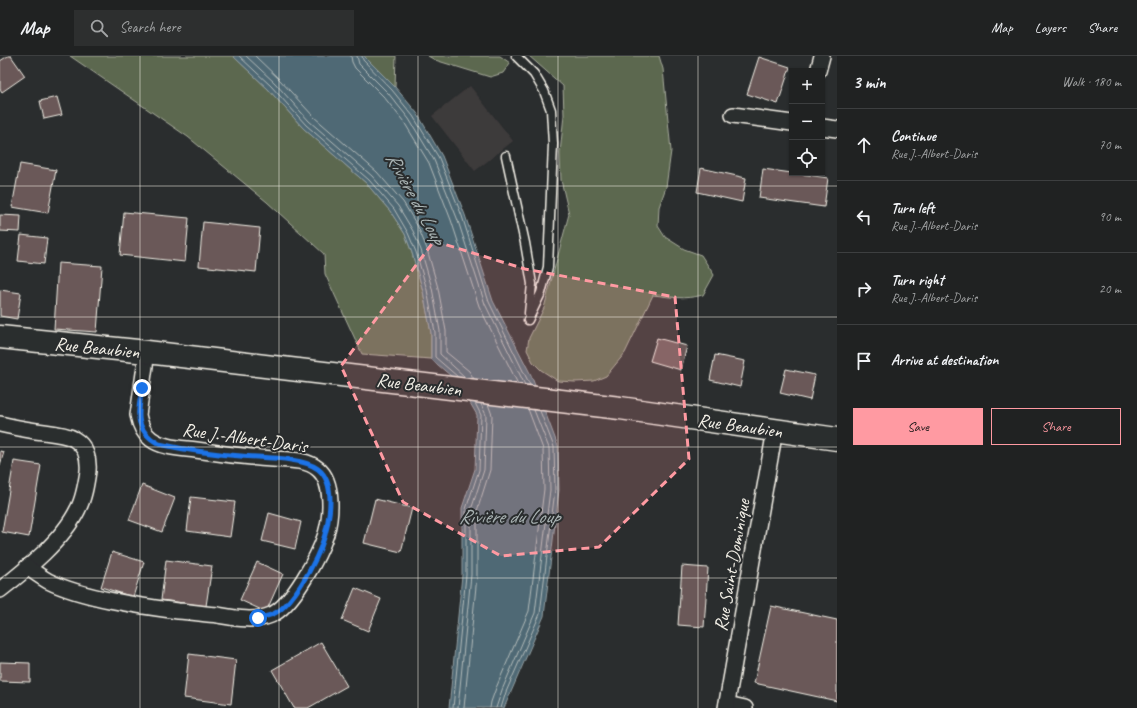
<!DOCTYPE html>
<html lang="en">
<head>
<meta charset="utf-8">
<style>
	:root { --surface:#202222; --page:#2d2f2f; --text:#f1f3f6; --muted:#a2a4a5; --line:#3d3f40; --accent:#ff9aa2 }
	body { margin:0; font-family:Caveat,sans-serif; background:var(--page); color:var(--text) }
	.controls { position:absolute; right:12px; top:12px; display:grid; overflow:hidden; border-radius:0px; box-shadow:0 1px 3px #0004 }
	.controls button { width:36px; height:36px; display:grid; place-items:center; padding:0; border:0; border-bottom:1px solid var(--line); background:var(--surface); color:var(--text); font:20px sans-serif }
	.stop { position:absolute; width:12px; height:12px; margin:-9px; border:3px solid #1a73e8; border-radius:50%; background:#fff }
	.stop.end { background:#1a73e8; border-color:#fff; box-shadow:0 1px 4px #0008 }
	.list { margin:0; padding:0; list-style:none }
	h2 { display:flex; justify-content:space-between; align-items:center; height:52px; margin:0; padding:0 16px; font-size:17px }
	h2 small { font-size:13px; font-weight:400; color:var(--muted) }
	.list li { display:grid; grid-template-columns:26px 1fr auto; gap:12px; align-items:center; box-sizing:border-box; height:72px; padding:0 16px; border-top:1px solid var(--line) }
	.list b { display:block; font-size:15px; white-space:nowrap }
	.list p { margin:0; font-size:13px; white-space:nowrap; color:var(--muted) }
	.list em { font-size:13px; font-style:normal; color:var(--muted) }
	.actions { display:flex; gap:8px; padding:12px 16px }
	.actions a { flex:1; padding:9px 0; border:1px solid var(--accent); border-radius:0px; text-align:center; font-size:14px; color:var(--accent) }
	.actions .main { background:var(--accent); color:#111 }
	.icon { flex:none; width:22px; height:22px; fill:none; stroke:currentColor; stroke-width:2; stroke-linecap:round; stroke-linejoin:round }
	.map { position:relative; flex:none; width:837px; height:652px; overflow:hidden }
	header { display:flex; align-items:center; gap:24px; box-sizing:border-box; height:56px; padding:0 20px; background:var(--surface); border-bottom:1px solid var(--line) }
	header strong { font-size:19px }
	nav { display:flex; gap:22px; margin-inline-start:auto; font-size:14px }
	.search { width:280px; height:36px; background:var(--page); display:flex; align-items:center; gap:10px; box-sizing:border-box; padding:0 14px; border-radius:0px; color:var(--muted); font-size:15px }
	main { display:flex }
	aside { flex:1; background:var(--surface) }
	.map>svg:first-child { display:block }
	.built { fill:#3e3a3b }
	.green { fill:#5c6850; stroke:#a8ac9c }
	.water { fill:#506975; stroke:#929fa3 }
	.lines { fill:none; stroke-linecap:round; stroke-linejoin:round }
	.shore { stroke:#b2bbba; stroke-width:1 }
	.building { fill:#6b5958; stroke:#f4f1e8 }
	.lane-casing { stroke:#f4f1e8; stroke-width:11 }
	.street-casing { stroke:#f4f1e8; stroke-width:18 }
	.secondary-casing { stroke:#f4f1e8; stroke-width:25 }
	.lane { stroke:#2a2d2e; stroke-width:8 }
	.street { stroke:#2a2d2e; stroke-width:15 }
	.secondary { stroke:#2a2d2e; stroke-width:22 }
	.route { stroke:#1a73e8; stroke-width:5 }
	.marked { fill:#ff9aa2; fill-opacity:0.2; stroke:#ff9aa2; stroke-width:3; stroke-dasharray:8 5; stroke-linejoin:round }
	.grid { fill:none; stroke:#f4f1e8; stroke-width:1; stroke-opacity:0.55 }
	.labels { text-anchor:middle; stroke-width:4; stroke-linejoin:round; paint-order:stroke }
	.street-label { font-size:19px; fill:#f4f1e8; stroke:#2a2d2e }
	.water-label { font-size:20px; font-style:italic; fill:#aab4b4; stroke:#2a2d2e }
</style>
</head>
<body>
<header>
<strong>Map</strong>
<div class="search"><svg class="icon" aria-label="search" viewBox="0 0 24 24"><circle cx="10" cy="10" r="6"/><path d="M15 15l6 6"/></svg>Search here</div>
<nav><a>Map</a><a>Layers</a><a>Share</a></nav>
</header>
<main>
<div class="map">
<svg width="837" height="652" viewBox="0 0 837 652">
	<rect width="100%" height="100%" fill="#2a2d2e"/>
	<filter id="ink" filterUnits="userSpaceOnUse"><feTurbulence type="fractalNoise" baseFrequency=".025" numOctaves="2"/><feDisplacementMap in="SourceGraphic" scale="8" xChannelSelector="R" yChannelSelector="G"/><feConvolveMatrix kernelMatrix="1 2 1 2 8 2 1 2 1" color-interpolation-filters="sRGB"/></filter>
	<g filter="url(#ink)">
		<path class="built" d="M470 30 513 85 475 115 432 60Z"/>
		<g class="green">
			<path d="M70 0H233L268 33 303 72 366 127 390 155 405 178 412 197 423 235 431 277V303L362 298 325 218 324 198 267 146 188 81Z"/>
			<path d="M364 0H396L395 31Z"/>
			<path d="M428 0H500L510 7 503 17 490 21 435 4Z"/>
			<path d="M529 0H659L663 13 671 95 666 131 659 151 658 170 665 181 684 193 701 199 714 219 703 239C683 244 672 241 653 239L625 297 606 320 594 325 575 326 558 325 541 314 533 306 527 294 529 282 544 252 569 158 561 124 560 97 564 59 563 30Z"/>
		</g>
		<path class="water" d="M233 0H364L395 31 417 57 442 100 465 159 493 245 531 319 558 390 559 434 544 560 504 652H449L462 519V452L475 413 477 359 458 326 431 303V277L423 235 412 197 405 178 390 155 366 127 303 72 268 33Z"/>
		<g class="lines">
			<g class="shore">
				<path d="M239 0 271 30 306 69 369 124 394 153 408 177 416 196 427 234 435 276V301L458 321"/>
				<path d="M246 0 275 27 309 65 372 120 398 150 413 175 421 194 432 232 440 275V298L466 322"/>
				<path d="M255 0 279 23 314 61 377 116 403 146 418 171 427 193 438 232 446 275V296L469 315 474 323"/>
				<path d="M351 0 352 6 355 12 384 41 404 66 429 107 451 164 479 250 518 328"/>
				<path d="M357 0 359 8 388 37 409 63 434 104 457 162 485 248 525 329"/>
				<path d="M362 0 363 4 392 34 413 60 439 102 462 160 489 246 530 329"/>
				<path d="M453 652 466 519V453L479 414 481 359 475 347"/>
				<path d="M458 652 471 519V454L484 414 486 359 481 348"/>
				<path d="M464 652 477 520V455L490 414 492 359 488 348"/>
				<path d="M490 652 491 646 496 632 529 555 544 433 543 393 528 353"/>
				<path d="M496 652 502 634 535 557 550 434 549 392 534 354"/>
				<path d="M501 652 506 636 540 558 555 434 554 391 540 355"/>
			</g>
		</g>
		<g class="building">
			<path d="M8 0H11L25 20 2 36 0 33V5Z"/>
			<path d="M759 1 790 11 778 48 747 38Z"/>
			<path d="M57 41 62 59 44 63 40 45Z"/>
			<path d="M20 108 56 114 48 157 12 151Z"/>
			<path d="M701 112 746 122 742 146 697 136Z"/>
			<path d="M763 113 828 122 824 151 759 142Z"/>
			<path d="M124 156 189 162 185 206 120 199Z"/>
			<path d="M0 159 21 160 20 176 0 175Z"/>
			<path d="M203 166 260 172 256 216 199 210Z"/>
			<path d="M21 179 47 182 44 208 18 205Z"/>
			<path d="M58 207 102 210 97 276 54 273Z"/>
			<path d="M0 234 21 237 17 263 0 260Z"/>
			<path d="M657 282 687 290 681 314 650 305Z"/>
			<path d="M715 299 745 305 740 331 710 324Z"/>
			<path d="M786 313 815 319 810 344 780 337Z"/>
			<path d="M0 395 4 396 0 409Z"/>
			<path d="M14 405 41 409 29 481 2 476Z"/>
			<path d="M142 429 175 442 162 476 129 464Z"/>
			<path d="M191 441 235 446 230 481 187 475Z"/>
			<path d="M375 443 412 452 401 496 364 487Z"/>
			<path d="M269 457 301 466 295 493 262 485Z"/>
			<path d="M112 496 144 506 133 541 101 531Z"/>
			<path d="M166 504 212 510 206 550 161 544Z"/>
			<path d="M257 506 283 518 266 556 240 544Z"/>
			<path d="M682 510 708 512 704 571 678 569Z"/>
			<path d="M355 532 381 543 368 575 342 564Z"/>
			<path d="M771 550 837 564V645L754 627Z"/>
			<path d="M321 586 347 630 308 652H294L272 614Z"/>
			<path d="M189 598 236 604 231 648 184 642Z"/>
			<path d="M0 606 30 607V626L0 625Z"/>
		</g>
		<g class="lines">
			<g class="lane-casing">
				<g id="lane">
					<path d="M516 0 534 18 544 35 551 54 553 88 548 211 541 237 528 264"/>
					<path d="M506 100 525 187 532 228 529 257"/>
				</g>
			</g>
			<g class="street-casing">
				<g id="street">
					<path d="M818 15 822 0"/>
					<path d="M733 59 792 67"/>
					<path d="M822 71 837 73"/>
					<path d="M0 368C12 371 24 373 36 375 49 377 63 377 74 383 86 390 89 403 88 415 86 428 84 442 78 453 63 484 27 513 0 534"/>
					<path d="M27 511C34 516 41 521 48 525 83 542 139 550 178 555 192 556 205 558 218 559 235 562 254 566 271 559 292 550 319 500 326 478 331 461 334 426 318 413 307 403 287 404 273 403 247 401 222 398 196 394 181 392 163 392 151 383 143 377 140 369 138 359L147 296"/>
					<path d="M727 648 745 652"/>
					<path d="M726 652 775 374"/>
				</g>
			</g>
			<g class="secondary-casing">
				<path id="secondary" d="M0 281 147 296 620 352 837 383"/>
			</g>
			<use href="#lane" class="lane"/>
			<use href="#street" class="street"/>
			<use href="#secondary" class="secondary"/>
		</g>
	</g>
	<g class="lines" filter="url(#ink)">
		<path class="route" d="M142 332C138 358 133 373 159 388 186 394 214 398 241 400 260 402 303 401 318 413 340 430 327 480 316 502 309 517 294 543 280 554 273 559 266 561 258 562"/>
	</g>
	<path class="marked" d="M434 185 525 213 675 241 689 403 599 491 501 500 403 446 341 310Z"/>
	<path class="grid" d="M140 0V652M279 0V652M418 0V652M558 0V652M698 0V652M0 130H837M0 261H837M0 391H837M0 522H837"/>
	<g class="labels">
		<g class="street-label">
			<text transform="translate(97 291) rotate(6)" y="7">Rue Beaubien</text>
			<text transform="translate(419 328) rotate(7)" y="7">Rue Beaubien</text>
			<text transform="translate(740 369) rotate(8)" y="7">Rue Beaubien</text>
			<text transform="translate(245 381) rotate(8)" y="7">Rue J.-Albert-Daris</text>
			<text transform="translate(731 509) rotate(-80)" y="7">Rue Saint-Dominique</text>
		</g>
		<g class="water-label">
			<text transform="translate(416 142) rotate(61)" y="7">Rivière du Loup</text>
			<text x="509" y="467">Rivière du Loup</text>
		</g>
	</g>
</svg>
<div class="controls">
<button>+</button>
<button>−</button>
<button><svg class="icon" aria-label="locate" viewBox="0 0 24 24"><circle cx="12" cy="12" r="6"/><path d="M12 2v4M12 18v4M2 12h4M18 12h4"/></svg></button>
</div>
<div class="stop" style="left:258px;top:562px"></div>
<div class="stop end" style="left:142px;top:332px"></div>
</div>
<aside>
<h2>3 min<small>Walk · 180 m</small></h2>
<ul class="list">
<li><svg class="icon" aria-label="ahead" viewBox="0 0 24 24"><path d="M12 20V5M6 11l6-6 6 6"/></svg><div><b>Continue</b><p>Rue J.-Albert-Daris</p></div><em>70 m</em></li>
<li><svg class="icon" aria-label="left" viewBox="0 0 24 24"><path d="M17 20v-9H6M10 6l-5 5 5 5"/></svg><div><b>Turn left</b><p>Rue J.-Albert-Daris</p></div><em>90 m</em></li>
<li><svg class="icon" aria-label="right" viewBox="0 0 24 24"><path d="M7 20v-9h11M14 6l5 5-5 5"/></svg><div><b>Turn right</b><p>Rue J.-Albert-Daris</p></div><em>20 m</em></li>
<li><svg class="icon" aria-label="arrive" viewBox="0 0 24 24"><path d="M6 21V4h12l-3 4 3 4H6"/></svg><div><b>Arrive at destination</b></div></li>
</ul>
<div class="actions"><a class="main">Save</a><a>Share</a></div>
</aside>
</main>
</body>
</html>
